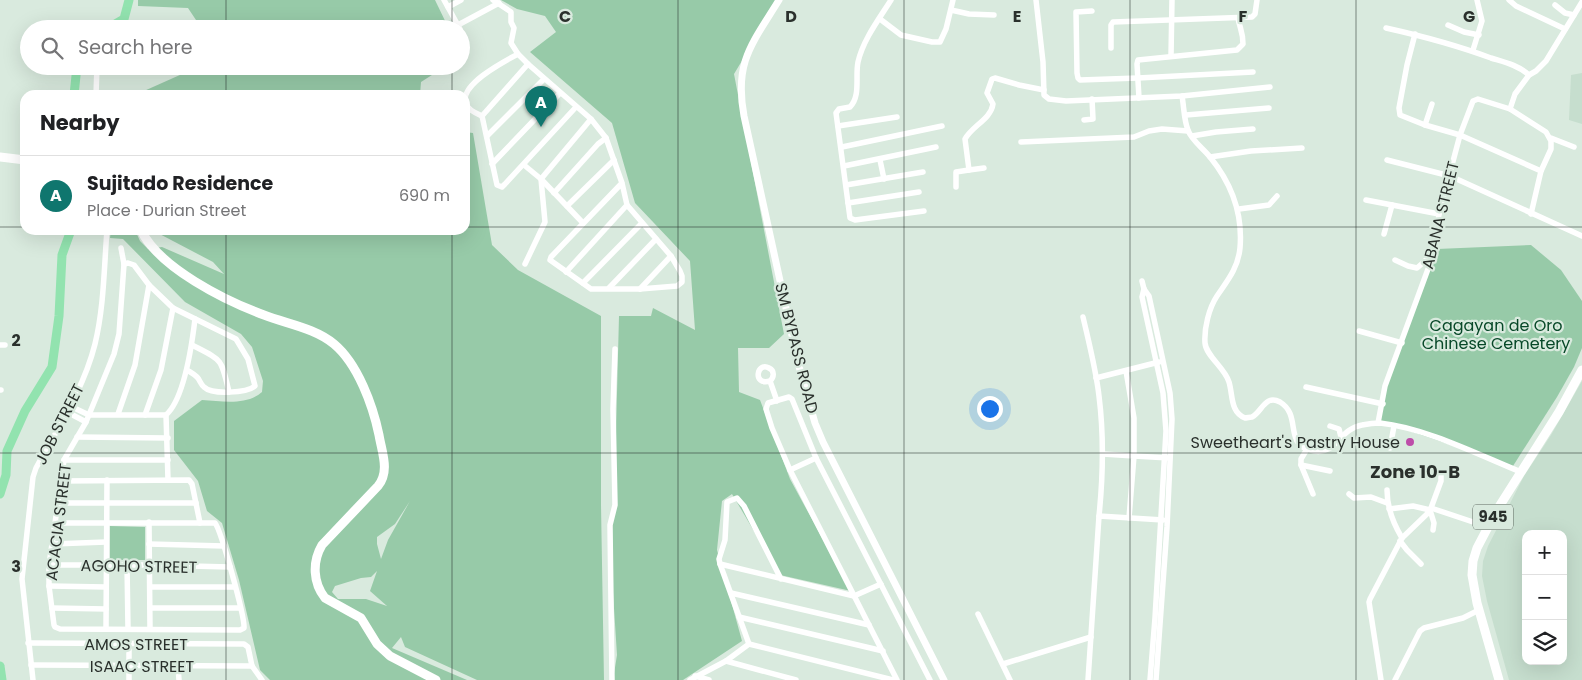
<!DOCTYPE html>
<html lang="en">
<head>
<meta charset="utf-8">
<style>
	:root { --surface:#fff; --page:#f2f2f2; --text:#202124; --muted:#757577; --line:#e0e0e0; --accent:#0f766e }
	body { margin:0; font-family:Poppins,sans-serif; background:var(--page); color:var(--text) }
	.controls { position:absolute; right:15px; bottom:15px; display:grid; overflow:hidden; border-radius:10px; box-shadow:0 5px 20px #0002 }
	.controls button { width:45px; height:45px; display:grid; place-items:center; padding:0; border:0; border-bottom:1px solid var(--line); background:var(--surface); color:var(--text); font:25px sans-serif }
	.you { position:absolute; left:989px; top:408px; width:18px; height:18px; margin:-12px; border:4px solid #fff; border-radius:50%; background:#1a73e8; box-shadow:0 0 0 8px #1a73e833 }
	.badge { display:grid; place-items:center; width:32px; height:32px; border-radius:50%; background:var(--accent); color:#fff; font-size:16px; font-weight:700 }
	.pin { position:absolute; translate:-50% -41px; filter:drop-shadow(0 1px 2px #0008) }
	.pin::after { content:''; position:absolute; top:26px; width:18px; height:15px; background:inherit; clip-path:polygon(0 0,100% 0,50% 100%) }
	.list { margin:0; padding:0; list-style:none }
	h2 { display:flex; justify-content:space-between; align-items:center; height:65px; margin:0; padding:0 20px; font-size:21px }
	h2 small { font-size:16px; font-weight:400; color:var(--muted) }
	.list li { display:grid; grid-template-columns:32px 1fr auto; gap:15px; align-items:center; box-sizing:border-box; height:80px; padding:0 20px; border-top:1px solid var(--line) }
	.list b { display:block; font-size:19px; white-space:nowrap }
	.list p { margin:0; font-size:16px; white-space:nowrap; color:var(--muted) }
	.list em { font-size:16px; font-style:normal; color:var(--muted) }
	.icon { flex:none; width:28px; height:28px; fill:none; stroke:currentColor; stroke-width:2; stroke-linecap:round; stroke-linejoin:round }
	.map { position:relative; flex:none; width:1582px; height:680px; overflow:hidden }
	.search { position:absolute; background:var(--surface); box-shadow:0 5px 20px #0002; left:20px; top:20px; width:450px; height:55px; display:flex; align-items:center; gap:12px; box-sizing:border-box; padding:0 18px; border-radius:28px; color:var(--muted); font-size:19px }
	.panel { position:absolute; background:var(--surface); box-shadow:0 5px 20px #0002; left:20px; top:90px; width:450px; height:145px; border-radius:15px }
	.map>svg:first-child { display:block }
	.built { fill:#c6dece; fill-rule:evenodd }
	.green { fill:#97caa8; fill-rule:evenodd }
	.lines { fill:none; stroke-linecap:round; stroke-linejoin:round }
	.river { stroke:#92e3af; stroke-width:9 }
	.minor { stroke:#fff; stroke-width:5.5 }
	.tertiary { stroke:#fff; stroke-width:7 }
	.primary { stroke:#fff; stroke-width:9 }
	.grid { fill:none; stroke:#2a302c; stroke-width:1; stroke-opacity:0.55 }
	.poi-dot { fill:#bd4da9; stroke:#d9eade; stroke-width:2 }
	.labels { text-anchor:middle; stroke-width:4.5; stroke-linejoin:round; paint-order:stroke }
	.shield { fill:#d9eade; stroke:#5e6861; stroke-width:1 }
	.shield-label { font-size:15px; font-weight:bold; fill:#2a302c }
	.street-label { font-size:16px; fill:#2a302c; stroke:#d9eade }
	.park-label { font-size:16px; fill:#074828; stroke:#d9eade }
	.poi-label { font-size:16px; fill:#2a302c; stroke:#d9eade; text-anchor:end }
	.neighbourhood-label { font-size:18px; font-weight:bold; fill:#2a302c; stroke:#d9eade }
	.grid-label { font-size:16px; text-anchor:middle; font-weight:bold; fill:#2a302c; stroke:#d9eade; stroke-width:4.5; stroke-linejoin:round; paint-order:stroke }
</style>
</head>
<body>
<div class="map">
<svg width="1582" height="680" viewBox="0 0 1582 680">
	<rect width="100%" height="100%" fill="#d9eade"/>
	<g class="built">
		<path d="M1582 73V124L1569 120 1571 75Z"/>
		<path d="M1582 381V680H1509L1487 601 1482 576 1483 561 1488 546 1524 476 1551 435ZM1526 534H1563V661H1526Z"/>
	</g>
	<g class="green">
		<path d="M138 0H435L449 29H202L188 8 138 6Z"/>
		<path d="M501 0H776L761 29 734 74 784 334 769 348H738L739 392 760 400 790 479 851 591 780 575 732 494 722 501 717 550 742 641 683 680H613L617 655 610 546 614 509 619 316H651L653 308 695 330 690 261 635 203 612 123 530 52 556 32 545 16 517 9Z"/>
		<path d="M200 66H446L421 82 420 95H145L144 91Z"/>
		<path d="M465 132 473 133 492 245 518 270 601 316V505L604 680H477L405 647 401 637 392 648 467 680H270L260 670 239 580 222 523 207 511 198 481 174 450V421L202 400C222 401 246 406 262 392L263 381 252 347 241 334 185 302 123 239 110 238 111 230H135L140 241 148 249 162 247 224 274 213 262 152 230H465ZM410 501 388 540 381 559 377 544V537L395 524ZM377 571 370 591 387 606 366 599H338L332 592 335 586 361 578 371 577Z"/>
		<path d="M1531 245 1561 270 1582 301V348L1574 367 1557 397 1513 466 1380 421 1387 385 1437 249Z"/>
		<path d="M110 526 145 527V560H110Z"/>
	</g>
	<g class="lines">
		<g class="river">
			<path d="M107 29 124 19 129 0"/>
			<path d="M74 95 77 66"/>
			<path d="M0 494 6 475 7 451 25 411 52 367 59 316 62 255 71 230"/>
			<path d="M0 666 2 680"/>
		</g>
		<g class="minor">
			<path d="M444 0 460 29"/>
			<path d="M493 0 511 12V22L514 28 511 43 518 54 528 64 591 119 606 138 622 183 627 205 671 256 680 271 682 276V282L677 286 640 289H591L550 260 551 257 622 183"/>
			<path d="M891 0C879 19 863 40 858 62 855 76 861 96 850 107L839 109 836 113 850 218 855 220 924 211"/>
			<path d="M1036 0 1043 62 1044 95 1049 99 1066 101 1182 96 1270 87"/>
			<path d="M1509 0 1516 6 1565 29"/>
			<path d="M1555 5 1565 13 1574 15"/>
			<path d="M448 7 461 0"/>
			<path d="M951 10 969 14 994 15"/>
			<path d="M1092 11 1076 12 1077 73 1078 78 1080 80 1138 78 1253 72"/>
			<path d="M880 19 901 35 932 42H940L946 29 953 0"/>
			<path d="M458 25 499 3"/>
			<path d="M1448 25 1464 32 1479 35"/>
			<path d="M1386 28C1422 36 1456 45 1491 58 1504 62 1518 65 1529 75"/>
			<path d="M1415 34 1407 65 1399 108 1400 115 1425 125 1460 135 1541 171"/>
			<path d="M1111 48V25L1113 22 1252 17 1255 14 1257 0"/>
			<path d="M1473 50 1482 21 1477 0"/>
			<path d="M518 54C505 61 458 85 466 104 468 110 476 113 482 116L497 185 502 187 505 184 576 107"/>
			<path d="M1171 56 1172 0"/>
			<path d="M96 95 97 66"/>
			<path d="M1182 96C1184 107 1184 121 1188 130 1191 140 1204 149 1210 157 1232 184 1243 213 1240 248 1238 268 1228 280 1217 296 1209 308 1204 328 1205 343 1206 356 1225 368 1229 382 1233 395 1230 412 1245 418 1246 418 1251 417 1252 417 1262 412 1265 394 1280 402 1303 416 1282 446 1314 451 1337 455 1339 429 1362 425 1367 424 1374 423 1380 423 1426 428 1479 455 1521 472"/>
			<path d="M1139 98 1137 64 1138 60 1237 50 1243 44C1243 32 1240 29 1238 18"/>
			<path d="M1186 115 1269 108"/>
			<path d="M482 116 528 64"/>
			<path d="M1084 120 1093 119 1092 99"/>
			<path d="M1425 125 1432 104"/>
			<path d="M838 126 897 117"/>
			<path d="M487 136 544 79"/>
			<path d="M1192 136 1216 132 1253 129"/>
			<path d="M1551 138 1574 147"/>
			<path d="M1021 142 1134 137 1149 131 1162 129 1188 131"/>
			<path d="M842 147 942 126"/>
			<path d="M1210 157 1251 151 1302 148"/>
			<path d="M880 160 884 179"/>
			<path d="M1387 160 1450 176 1582 236"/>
			<path d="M492 164 560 93"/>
			<path d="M524 165 541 179 583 223"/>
			<path d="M844 166 936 147"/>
			<path d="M984 168 969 170 965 139C972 126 991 119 993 104L987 93 992 79 995 78 1019 85 1044 90"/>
			<path d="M846 185 923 172"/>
			<path d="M956 187V172L969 170"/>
			<path d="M554 193 598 144 606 138"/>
			<path d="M1366 200 1439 214"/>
			<path d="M848 203 919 192"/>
			<path d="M567 206 614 160"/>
			<path d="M1239 209 1269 205 1277 196"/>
			<path d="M1531 214 1541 171 1551 149V141L1546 132 1510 109 1515 94 1529 75 1536 71 1546 61 1582 2"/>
			<path d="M1384 234 1392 205"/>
			<path d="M1395 260 1408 266 1417 268 1425 261 1433 250"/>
			<path d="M124 264 128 263 134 265 149 285 173 308 236 339 248 359 255 386C247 393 212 395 204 387 201 385 200 380 197 377 194 374 190 372 187 370"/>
			<path d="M525 264 545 222 541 179 591 119"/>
			<path d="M566 272 627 205"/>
			<path d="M1142 281 1144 289 1149 296 1170 393 1172 419 1167 527 1156 680"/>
			<path d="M583 283 642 223"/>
			<path d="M609 288 656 239"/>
			<path d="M640 289 671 256"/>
			<path d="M1144 289 1142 297 1163 393 1166 431 1155 618 1150 680"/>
			<path d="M1083 317C1089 343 1096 370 1099 396 1104 436 1103 477 1099 516"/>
			<path d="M1359 331 1402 343"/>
			<path d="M0 345H5"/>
			<path d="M192 345C223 361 221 358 229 392"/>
			<path d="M1126 371 1134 418V456L1169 458"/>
			<path d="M1096 378 1159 362"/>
			<path d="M770 381C752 386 757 361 769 368 775 371 774 377 770 381L777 401"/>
			<path d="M1306 387 1383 404"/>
			<path d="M0 390H1"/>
			<path d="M70 406 89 415H166"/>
			<path d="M67 412 86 422"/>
			<path d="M118 414 135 365 149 285"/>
			<path d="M145 415 161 370 173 308"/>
			<path d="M1378 423 1385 386 1435 250 1439 214 1460 135 1473 101 1478 99 1510 109"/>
			<path d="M1330 426 1339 429 1341 437"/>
			<path d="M77 437 168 438"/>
			<path d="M1390 448 1394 426"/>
			<path d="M1307 449 1301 459V465L1330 471"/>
			<path d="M1103 454 1134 456 1129 518"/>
			<path d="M64 460H168"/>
			<path d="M1301 465 1313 494"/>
			<path d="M790 470 816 458"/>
			<path d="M168 480 166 415C185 398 192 344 195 319"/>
			<path d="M60 481 189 480 192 484 200 523"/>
			<path d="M1387 490C1387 507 1393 523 1402 538"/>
			<path d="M1349 494 1354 498 1371 497 1387 503"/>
			<path d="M58 503H196"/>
			<path d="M1431 508 1488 527"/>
			<path d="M1389 509 1413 506 1430 510 1434 523 1433 530"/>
			<path d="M149 522 150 629"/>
			<path d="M55 523H215C221 530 245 617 244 628L240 630 60 629 55 627 54 625 49 586V565L64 460 86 422 114 354 119 334 124 264 121 248"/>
			<path d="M1400 541 1407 550 1421 564"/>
			<path d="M53 544 106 542"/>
			<path d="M149 544 224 546"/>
			<path d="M127 564 128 629"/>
			<path d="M49 565H150L230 567"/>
			<path d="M781 579 744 506 737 498 727 502 725 540 719 559 720 564 854 596 881 584"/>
			<path d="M49 586 106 587"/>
			<path d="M150 587H235"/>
			<path d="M731 593 869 625"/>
			<path d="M52 608 106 609"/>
			<path d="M150 608H240"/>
			<path d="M978 614 1010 680"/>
			<path d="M739 617 883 651"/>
			<path d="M106 629 107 480"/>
			<path d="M28 643 244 644 248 647 252 666 262 680"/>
			<path d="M129 644V680"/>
			<path d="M749 644 893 680"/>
			<path d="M726 661 796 680"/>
			<path d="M1003 664 1091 637"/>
			<path d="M31 665 252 666"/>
			<path d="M178 666 179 680"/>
			<path d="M695 676 709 680"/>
			<path d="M33 680 22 579 33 477 36 468C58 428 84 388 95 344 104 307 104 268 107 230"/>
			<path d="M612 680 610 525 615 505 613 409 615 349"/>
			<path d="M690 680 726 661 749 644 720 564"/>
			<path d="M897 680 790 470 772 428 766 409 768 403 789 397 792 399 816 458 930 680"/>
			<path d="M1088 680 1099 516 1163 520"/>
			<path d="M1381 680 1369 602 1370 599 1402 538 1427 514 1431 508 1441 481V472"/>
			<path d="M1395 680 1420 631 1424 628 1463 618 1479 610"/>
		</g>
		<path class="tertiary" d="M779 0C752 44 734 62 744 116L798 363 815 423 823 442 944 680"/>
		<g class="primary">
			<path d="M0 157 25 160"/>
			<path d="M141 230C159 268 226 301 264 315 287 324 315 328 334 344 358 364 373 406 379 435 382 453 390 471 378 486L322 545C312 562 313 583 325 598L361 618 377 644 390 656 436 680"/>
			<path d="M1499 680 1477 603 1472 575 1473 561 1477 548 1497 510 1559 412 1582 370"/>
		</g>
	</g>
	<path class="grid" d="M226 0V29M452 0V29M678 0V680M904 0V680M1130 0V680M1356 0V680M226 66V95M452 66V95M0 227H25M465 227H1582M226 230V680M452 230V680M0 453H1582"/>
	<circle class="poi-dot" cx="1410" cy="442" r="5"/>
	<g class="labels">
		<rect class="shield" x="1473" y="504.5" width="40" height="25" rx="4"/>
		<g class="shield-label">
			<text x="1493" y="522">945</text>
		</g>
		<g class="street-label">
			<text transform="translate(1440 215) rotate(-76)" y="6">ABANA STREET</text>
			<text transform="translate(797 348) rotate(76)" y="6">SM BYPASS ROAD</text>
			<text transform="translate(59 424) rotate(-63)" y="6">JOB STREET</text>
			<text transform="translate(58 522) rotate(-83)" y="6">ACACIA STREET</text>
			<text transform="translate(139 566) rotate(1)" y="6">AGOHO STREET</text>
			<text x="136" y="650">AMOS STREET</text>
			<text x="142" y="672">ISAAC STREET</text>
		</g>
		<g class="park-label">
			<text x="1496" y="331">Cagayan de Oro<tspan x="1496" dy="18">Chinese Cemetery</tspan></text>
		</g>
		<g class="poi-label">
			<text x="1400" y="448">Sweetheart's Pastry House</text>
		</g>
		<g class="neighbourhood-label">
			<text x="1415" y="478">Zone 10-B</text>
		</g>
	</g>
	<g class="grid-label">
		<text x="565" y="22">C</text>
		<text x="791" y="22">D</text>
		<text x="1017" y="22">E</text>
		<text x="1243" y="22">F</text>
		<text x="1469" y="22">G</text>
		<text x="16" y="346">2</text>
		<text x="16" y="572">3</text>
	</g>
</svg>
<div class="controls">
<button>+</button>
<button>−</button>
<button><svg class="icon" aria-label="layers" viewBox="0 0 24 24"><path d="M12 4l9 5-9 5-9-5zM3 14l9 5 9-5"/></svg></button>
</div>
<div class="you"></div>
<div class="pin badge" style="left:541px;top:127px">A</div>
<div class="search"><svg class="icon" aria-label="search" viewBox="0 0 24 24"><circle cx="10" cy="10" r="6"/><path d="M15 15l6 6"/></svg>Search here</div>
<section class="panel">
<h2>Nearby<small></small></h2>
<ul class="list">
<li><span class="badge">A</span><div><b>Sujitado Residence</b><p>Place · Durian Street</p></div><em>690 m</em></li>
</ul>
</section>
</div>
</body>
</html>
